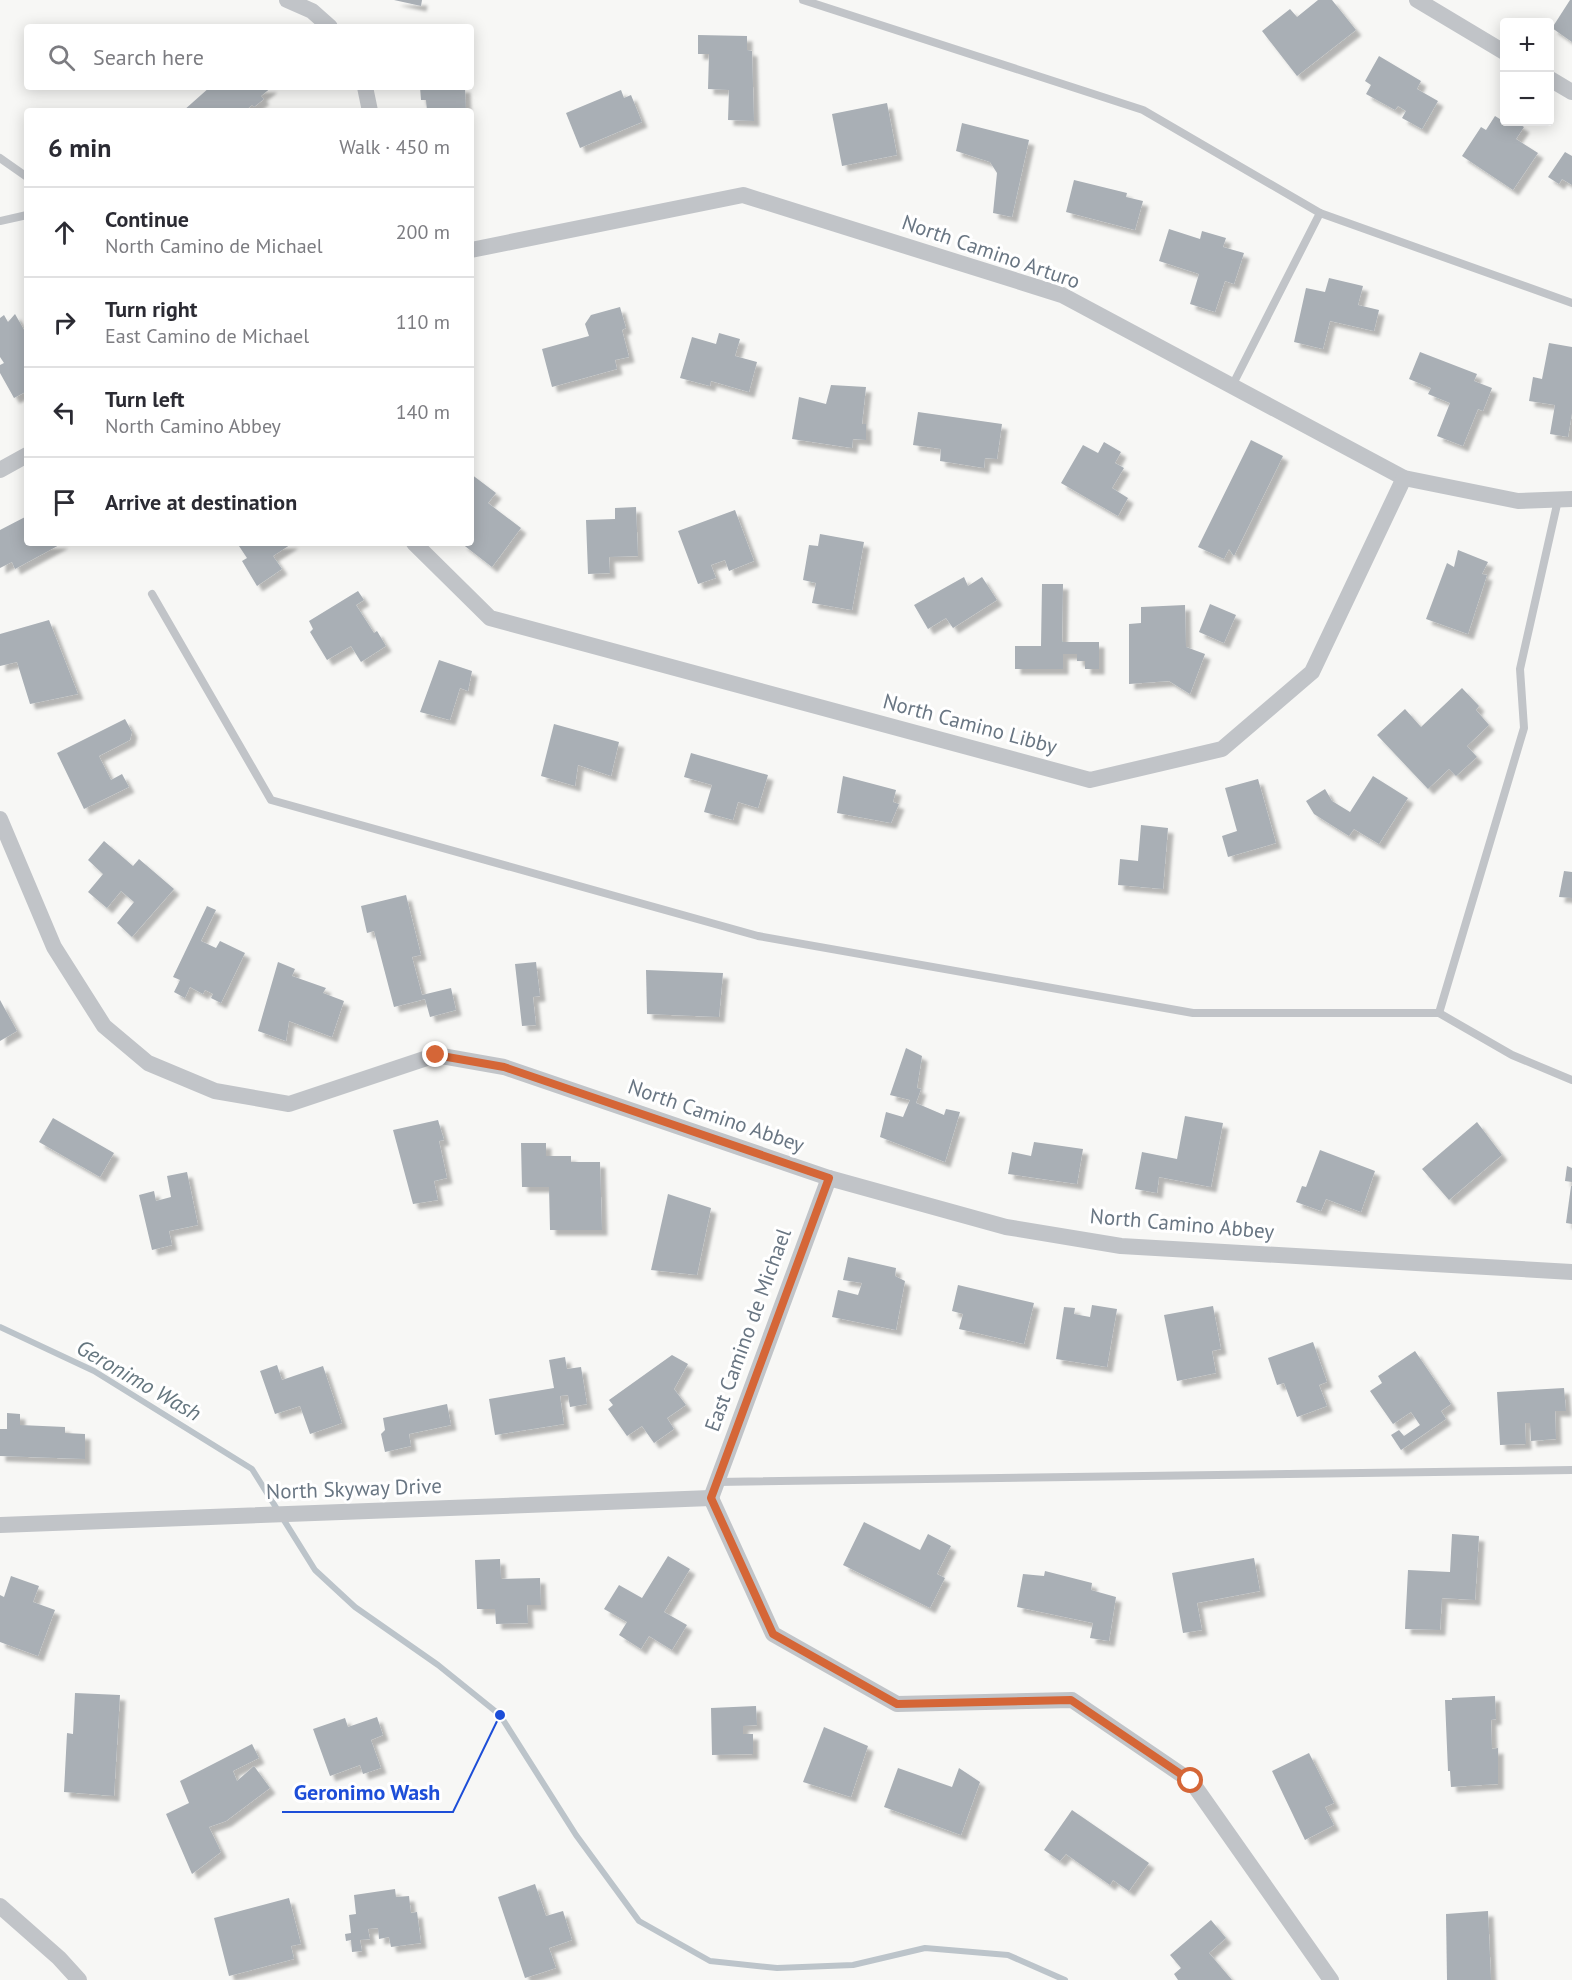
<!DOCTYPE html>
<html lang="en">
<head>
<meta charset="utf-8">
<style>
	:root { --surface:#fff; --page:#f7f7f7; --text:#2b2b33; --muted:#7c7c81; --line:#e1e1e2 }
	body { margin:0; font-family:"PT Sans",sans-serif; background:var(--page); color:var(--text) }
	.controls { position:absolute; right:18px; top:18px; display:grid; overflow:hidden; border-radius:6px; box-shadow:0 3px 15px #0003 }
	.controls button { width:54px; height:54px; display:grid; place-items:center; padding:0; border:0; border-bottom:2px solid var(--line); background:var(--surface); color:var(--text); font:30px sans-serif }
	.stop { position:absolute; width:18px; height:18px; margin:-14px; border:4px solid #d56637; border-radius:50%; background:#fff }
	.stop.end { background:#d56637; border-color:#fff; box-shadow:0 2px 6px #0008 }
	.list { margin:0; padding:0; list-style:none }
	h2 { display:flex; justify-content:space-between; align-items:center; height:78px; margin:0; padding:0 24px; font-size:26px }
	h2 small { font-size:20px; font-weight:400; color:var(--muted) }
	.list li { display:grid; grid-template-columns:39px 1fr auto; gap:18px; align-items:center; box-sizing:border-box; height:90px; padding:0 24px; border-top:2px solid var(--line) }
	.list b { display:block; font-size:22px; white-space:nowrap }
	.list p { margin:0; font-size:20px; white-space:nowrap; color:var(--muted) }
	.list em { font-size:20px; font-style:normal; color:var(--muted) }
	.icon { flex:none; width:33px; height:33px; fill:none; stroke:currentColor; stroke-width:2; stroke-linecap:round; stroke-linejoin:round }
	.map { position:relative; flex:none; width:1572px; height:1980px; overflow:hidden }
	.search { position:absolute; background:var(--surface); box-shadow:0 3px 15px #0003; left:24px; top:24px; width:450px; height:66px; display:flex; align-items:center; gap:15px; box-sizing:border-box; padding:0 21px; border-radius:6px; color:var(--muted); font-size:22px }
	.panel { position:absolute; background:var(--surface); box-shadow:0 3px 15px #0003; left:24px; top:108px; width:450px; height:438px; border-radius:6px }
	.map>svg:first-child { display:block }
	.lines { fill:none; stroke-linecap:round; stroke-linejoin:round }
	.stream { stroke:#bcc4ca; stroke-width:6 }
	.building { fill:#a9afb5; filter:url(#shadow) }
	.lane { stroke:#c1c4c8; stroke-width:8 }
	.street { stroke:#c1c4c8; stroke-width:16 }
	.route { stroke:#d56637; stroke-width:8 }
	.labels { text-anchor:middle; stroke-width:6; stroke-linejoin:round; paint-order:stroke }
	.street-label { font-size:21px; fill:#697683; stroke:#fff }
	.water-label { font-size:22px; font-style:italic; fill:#65767f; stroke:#fff }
	.leader { fill:none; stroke:#1d4ed8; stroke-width:2 }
	.callout-dot { fill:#1d4ed8; stroke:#fff; stroke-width:2 }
	.callout-label { font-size:22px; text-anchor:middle; font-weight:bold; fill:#1d4ed8; stroke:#fff; stroke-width:6; stroke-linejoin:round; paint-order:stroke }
</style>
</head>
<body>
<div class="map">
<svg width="1572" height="1980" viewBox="0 0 1572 1980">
	<defs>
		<filter id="shadow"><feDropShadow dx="5.5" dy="5.5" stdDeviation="1.5" flood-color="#0004"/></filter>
	</defs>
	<rect width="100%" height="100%" fill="#f7f7f5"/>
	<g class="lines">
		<path class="stream" d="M0 1327 94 1371 252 1469 315 1570 355 1607 438 1665 500 1715 576 1835 639 1921 710 1961 777 1968 853 1965 925 1948 1008 1955 1065 1980"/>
	</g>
	<g class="building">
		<path d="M394 0H422L421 6Z"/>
		<path d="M1318 0H1332L1356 30 1297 76 1262 31 1290 9 1297 17Z"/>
		<path d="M1570 0H1572V42L1552 28Z"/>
		<path d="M698 35 747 36V50L752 51 754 121 728 120 729 90 708 89 709 54H698Z"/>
		<path d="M1379 56 1421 81 1417 89 1438 101 1422 129 1402 118 1406 111 1398 106 1395 110 1366 94 1371 85 1365 81Z"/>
		<path d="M210 87H272L261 96 264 99 254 107 252 105 245 111H183Z"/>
		<path d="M420 87H465L466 111H427L426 100H421Z"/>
		<path d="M621 90 624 98 631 95 642 122 580 148 566 113Z"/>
		<path d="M887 103 897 155 842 166 832 114Z"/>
		<path d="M1495 116 1508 124 1509 122H1516L1524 127 1516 139 1538 153 1513 190 1462 156 1481 127 1486 130Z"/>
		<path d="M962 123 1029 140 1012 217 993 213 997 173 990 162 956 151Z"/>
		<path d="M1565 152 1572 156V185L1562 179 1559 184 1548 177Z"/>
		<path d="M1074 180 1127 193 1126 197 1143 201 1135 230 1066 212Z"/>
		<path d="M1169 229 1200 239 1202 231 1226 238 1223 247 1244 253 1234 284 1225 281 1215 312 1190 304 1199 274 1159 261Z"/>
		<path d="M1329 278 1363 286 1358 305 1379 310 1374 331 1330 321 1323 349 1294 342 1306 288 1325 292Z"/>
		<path d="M620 307 626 328 622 330 629 357 615 360 617 369 552 387 542 349 589 336 585 324 591 315Z"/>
		<path d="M15 314 27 335V391L14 398 0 373V365L4 363 0 357V318L4 315 8 322Z"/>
		<path d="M719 333 740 339 735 356 757 362 749 392 711 381 710 386 680 378 692 337 716 344Z"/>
		<path d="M1549 343 1572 347V413L1568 437 1550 434 1555 405 1529 401 1533 377 1542 379Z"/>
		<path d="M1420 352 1477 374 1474 381 1492 388 1483 411 1478 409 1463 446 1437 436 1450 403 1428 394 1431 388 1409 379Z"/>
		<path d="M831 385 866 387 862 424H866V440L853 439 852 448 792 439 799 397 826 404Z"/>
		<path d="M918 412 1002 424 997 459 985 458 984 468 940 461 941 449 913 445Z"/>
		<path d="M1251 440 1283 456 1234 556 1229 549 1224 559 1198 547Z"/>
		<path d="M1104 442 1121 452 1115 463 1124 468 1112 488 1128 498 1118 516 1061 483 1083 445 1098 453Z"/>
		<path d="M471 474 496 493 488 503 521 528 492 567 461 543H471Z"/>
		<path d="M636 507 638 556 609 557 610 573 588 574 586 520 615 519V508Z"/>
		<path d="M735 510 754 561 729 571 725 560 711 565 716 578 698 584 678 531Z"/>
		<path d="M27 516V543H63L15 569 12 562 0 568V530Z"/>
		<path d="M820 534 864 542 852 610 812 603 816 583 803 580 809 545 818 546Z"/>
		<path d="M237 543H293L273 556 282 569 257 586 242 561 247 558Z"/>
		<path d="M1458 550 1488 562 1482 574 1487 575 1468 634 1426 619 1447 563 1454 567Z"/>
		<path d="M964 577 968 586 982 577 997 600 953 628 946 618 928 629 914 605Z"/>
		<path d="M1042 584H1063L1062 642H1099V669H1085V661H1077V654H1063V669H1015V646H1041Z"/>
		<path d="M358 591 364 600 356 605 374 633 377 631 386 646 361 662 351 646 327 660 310 632 313 629 309 621Z"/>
		<path d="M1210 604 1236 615 1224 643 1199 632Z"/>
		<path d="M1185 605 1186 647 1205 654 1190 694 1169 681 1129 684V624L1141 623V607Z"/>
		<path d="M49 620 78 694 30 704 17 662 0 666V634Z"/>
		<path d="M439 660 472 671 468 691 460 688 450 720 420 712Z"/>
		<path d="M1462 688 1479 706 1476 710 1489 725 1467 746 1477 757 1456 776 1449 769 1428 789 1377 735 1405 709 1421 727Z"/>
		<path d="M125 719 132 732 130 740 99 756 111 780 122 774 129 787 84 809 57 753Z"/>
		<path d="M554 724 619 742 611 776 578 765 575 786 541 776Z"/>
		<path d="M691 753 768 775 758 808 738 802 733 820 704 812 712 785 684 777Z"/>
		<path d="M843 776 896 790 893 802 899 804 891 823 837 813Z"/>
		<path d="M1373 776 1408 798 1379 844 1354 829 1349 836 1314 814 1306 801 1325 789 1332 801 1350 812Z"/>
		<path d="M1258 779 1276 843 1228 857 1222 836 1237 831 1225 788Z"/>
		<path d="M1141 825 1168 828 1163 889 1118 885 1120 859 1138 861Z"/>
		<path d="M104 841 133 866 139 859 174 889 132 937 117 923 134 902 121 891 107 908 88 892 103 874 88 860Z"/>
		<path d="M1564 871 1572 872V898L1559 897Z"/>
		<path d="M406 895 421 955 412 957 422 995 451 988 456 1010 430 1017 425 999 394 1007 374 931 367 933 361 906Z"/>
		<path d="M207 906 216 910 201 941 216 948 220 941 245 953 221 1003 211 998 213 994 205 990 203 994 190 987 185 998 174 992 180 980 173 977Z"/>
		<path d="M278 962 295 969 292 976 326 988 323 993 344 1001 332 1037 289 1021 286 1041 258 1031Z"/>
		<path d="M536 962 540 996 533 997 536 1025 522 1026 515 964Z"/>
		<path d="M646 970 723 973 719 1017 647 1014Z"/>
		<path d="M0 1000 17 1031 0 1041Z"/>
		<path d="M906 1048 922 1056 917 1088 921 1089 916 1103 944 1115 946 1109 960 1112 945 1162 880 1137 886 1112 903 1117 910 1100 890 1095Z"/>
		<path d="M1185 1116 1223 1123 1211 1187 1159 1177 1157 1193 1135 1189 1142 1152 1177 1159Z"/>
		<path d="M53 1118 114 1153 100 1177 39 1142Z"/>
		<path d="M438 1120 444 1140 439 1141 447 1178 434 1181 438 1200 413 1204 393 1130Z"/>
		<path d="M1477 1122 1502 1155 1449 1200 1422 1169Z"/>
		<path d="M1034 1142 1083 1149 1077 1184 1008 1174 1012 1152 1031 1156Z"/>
		<path d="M521 1143H546V1156H571V1162H600L602 1230H550L549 1187H522Z"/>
		<path d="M1320 1150 1375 1171 1361 1212 1326 1199 1321 1211 1296 1202 1302 1186 1306 1187Z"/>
		<path d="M1567 1166 1572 1168V1182L1565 1181Z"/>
		<path d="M187 1172 198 1225 169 1231 172 1245 152 1250 139 1195 154 1191 156 1201 171 1197 167 1176Z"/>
		<path d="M1571 1186H1572V1224L1566 1223Z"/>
		<path d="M668 1194 711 1208 697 1275 651 1270Z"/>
		<path d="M848 1257 896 1268 895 1276 905 1281 896 1330 832 1317 838 1290 858 1295 862 1283 843 1280Z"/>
		<path d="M958 1285 1034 1303 1024 1344 959 1329 963 1314 952 1311Z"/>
		<path d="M1092 1305 1117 1309 1107 1367 1056 1359 1064 1307 1075 1308 1074 1314 1090 1317Z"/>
		<path d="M1213 1306 1221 1349 1212 1351 1216 1373 1177 1381 1164 1315Z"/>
		<path d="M1313 1342 1327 1382 1319 1385 1327 1406 1297 1417 1284 1383 1277 1385 1268 1358Z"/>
		<path d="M1415 1351 1451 1404 1441 1411 1446 1419 1401 1450 1391 1435 1399 1430 1404 1436 1420 1425 1411 1412 1393 1424 1370 1391 1382 1383 1378 1376Z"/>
		<path d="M672 1355 688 1364 674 1389 686 1405 667 1418 674 1429 654 1443 642 1426 627 1436 608 1409 613 1405 609 1400Z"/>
		<path d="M565 1357 567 1369 581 1367 587 1404 570 1407 568 1395 560 1396 564 1424 495 1435 489 1399 554 1388 549 1360Z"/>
		<path d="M277 1365 282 1380 323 1366 342 1423 310 1434 300 1406 275 1414 260 1371Z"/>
		<path d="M1564 1388 1566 1411H1555L1556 1439 1531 1441 1530 1423H1525L1526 1444 1500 1445 1497 1392Z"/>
		<path d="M447 1404 451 1425 409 1434 411 1446 385 1452 381 1434 385 1430 383 1418Z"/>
		<path d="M7 1413 20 1414V1425L65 1427V1433L85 1434V1459L0 1456V1429H7Z"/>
		<path d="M864 1522 920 1550 928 1534 951 1546 937 1574 945 1578 930 1608 843 1565Z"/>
		<path d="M1452 1534 1479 1536 1475 1600 1442 1598 1440 1630 1405 1629 1408 1570 1450 1572Z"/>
		<path d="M668 1556 690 1569 664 1612 687 1625 672 1650 649 1636 641 1649 619 1635 627 1622 604 1609 619 1585 642 1598Z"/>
		<path d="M1254 1558 1260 1591 1197 1603 1202 1630 1183 1633 1172 1573Z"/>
		<path d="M500 1559 501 1579 540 1578 541 1605H527L528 1623 496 1624 495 1609H477L475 1560Z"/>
		<path d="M1045 1571 1092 1583 1091 1590 1116 1597 1109 1641 1090 1638 1093 1623 1017 1607 1023 1574 1044 1576Z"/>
		<path d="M11 1576 39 1586 33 1602 55 1610 38 1656 0 1642V1595L4 1597Z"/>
		<path d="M75 1693 120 1695 114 1796 64 1792 67 1733 73 1734Z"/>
		<path d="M1495 1696 1496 1719 1491 1720 1492 1749 1498 1748V1784L1451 1787 1450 1771H1448L1445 1700H1452V1698Z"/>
		<path d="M756 1706 757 1725 743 1726V1734H753V1754L712 1755 711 1708Z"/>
		<path d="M377 1717 383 1735 371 1740 381 1768 363 1774 360 1765 330 1776 313 1729 345 1718 348 1727Z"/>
		<path d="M824 1727 868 1746 851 1797 803 1782Z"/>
		<path d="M252 1744 259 1758 233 1771 237 1781 254 1766 270 1788 226 1821 209 1827 221 1852 192 1874 166 1814 189 1803 180 1781Z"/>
		<path d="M1309 1753 1334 1803 1325 1807 1334 1825 1305 1840 1272 1771Z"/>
		<path d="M898 1768 952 1787 959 1768 980 1782 961 1835 884 1807Z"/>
		<path d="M1072 1810 1149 1863 1129 1891 1113 1880 1110 1885 1066 1854 1060 1861 1044 1850Z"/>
		<path d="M535 1884 546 1916 563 1911 572 1940 549 1948 556 1968 525 1978 498 1897Z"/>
		<path d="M395 1889 396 1897 409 1896 411 1913 417 1912 421 1943 391 1947 389 1937 379 1939 378 1928 368 1929 370 1939 360 1940 362 1951 352 1952 351 1940 346 1941 345 1934 351 1933 349 1915 356 1914 354 1895Z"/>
		<path d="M289 1898 301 1944 291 1946 294 1959 229 1976 214 1918Z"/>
		<path d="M1488 1911 1491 1980H1447L1446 1914Z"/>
		<path d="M1211 1920 1226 1938 1209 1953 1232 1980H1178L1174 1974 1181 1968 1170 1955Z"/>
	</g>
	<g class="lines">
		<g class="lane">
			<path d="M803 0 1143 110 1320 213 1232 386"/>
			<path d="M0 158 27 177"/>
			<path d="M1320 213 1572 303"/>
			<path d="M0 221 27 215"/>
			<path d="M152 594 271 800 758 936 1193 1013H1439L1512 1055 1572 1080"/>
			<path d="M1439 1013 1524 728 1520 669 1558 500"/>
			<path d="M717 1482 1572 1470"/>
		</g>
		<g class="street">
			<path d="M287 0 312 11 330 27"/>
			<path d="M1417 0 1504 52"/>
			<path d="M1550 79 1572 92"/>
			<path d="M365 87 370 111"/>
			<path d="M471 250 743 195 1062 295 1404 478 1518 501 1572 499"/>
			<path d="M0 470 27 455"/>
			<path d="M414 543 490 618 1090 780 1222 749 1312 672 1404 478"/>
			<path d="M0 819 54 947 104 1026 148 1063 215 1091 289 1104 436 1055 504 1067 829 1178 1006 1227 1121 1246 1572 1272"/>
			<path d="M711 1498 773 1634 897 1704 1072 1700 1191 1781 1331 1980"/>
			<path d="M711 1498 829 1178"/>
			<path d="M0 1525 711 1498"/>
			<path d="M0 1906 59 1958 79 1980"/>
		</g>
	</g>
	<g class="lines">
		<path class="route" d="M436 1055 504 1067 829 1178 711 1498 773 1634 897 1704 1071 1700 1191 1781"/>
	</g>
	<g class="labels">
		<g class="street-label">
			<text transform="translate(991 252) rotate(19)" y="7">North Camino Arturo</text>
			<text transform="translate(970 724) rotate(15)" y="7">North Camino Libby</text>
			<text transform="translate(716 1116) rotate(19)" y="7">North Camino Abbey</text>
			<text transform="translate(1182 1224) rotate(5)" y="7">North Camino Abbey</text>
			<text transform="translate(748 1330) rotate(-70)" y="7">East Camino de Michael</text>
			<text transform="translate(354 1489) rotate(-2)" y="7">North Skyway Drive</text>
		</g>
		<g class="water-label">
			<text transform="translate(139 1380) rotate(30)" y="8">Geronimo Wash</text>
		</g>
	</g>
	<path class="leader" d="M500 1715L453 1812H282"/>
	<circle class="callout-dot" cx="500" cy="1715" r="6"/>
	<g class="callout-label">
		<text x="367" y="1800">Geronimo Wash</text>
	</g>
</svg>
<div class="controls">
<button>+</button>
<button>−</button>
</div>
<div class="stop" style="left:1191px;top:1781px"></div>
<div class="stop end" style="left:436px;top:1055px"></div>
<div class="search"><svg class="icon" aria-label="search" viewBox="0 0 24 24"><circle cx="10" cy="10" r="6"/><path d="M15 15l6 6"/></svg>Search here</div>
<section class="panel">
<h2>6 min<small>Walk · 450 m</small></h2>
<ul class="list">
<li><svg class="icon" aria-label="ahead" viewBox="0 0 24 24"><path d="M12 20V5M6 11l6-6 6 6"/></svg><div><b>Continue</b><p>North Camino de Michael</p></div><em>200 m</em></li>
<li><svg class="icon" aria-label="right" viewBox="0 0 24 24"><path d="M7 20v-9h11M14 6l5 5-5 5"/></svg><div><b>Turn right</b><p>East Camino de Michael</p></div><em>110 m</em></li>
<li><svg class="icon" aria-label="left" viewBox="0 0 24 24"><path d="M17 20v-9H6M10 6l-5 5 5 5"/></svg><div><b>Turn left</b><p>North Camino Abbey</p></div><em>140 m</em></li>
<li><svg class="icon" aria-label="arrive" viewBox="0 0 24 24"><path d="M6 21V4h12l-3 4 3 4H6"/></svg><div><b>Arrive at destination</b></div></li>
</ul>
</section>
</div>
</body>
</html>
